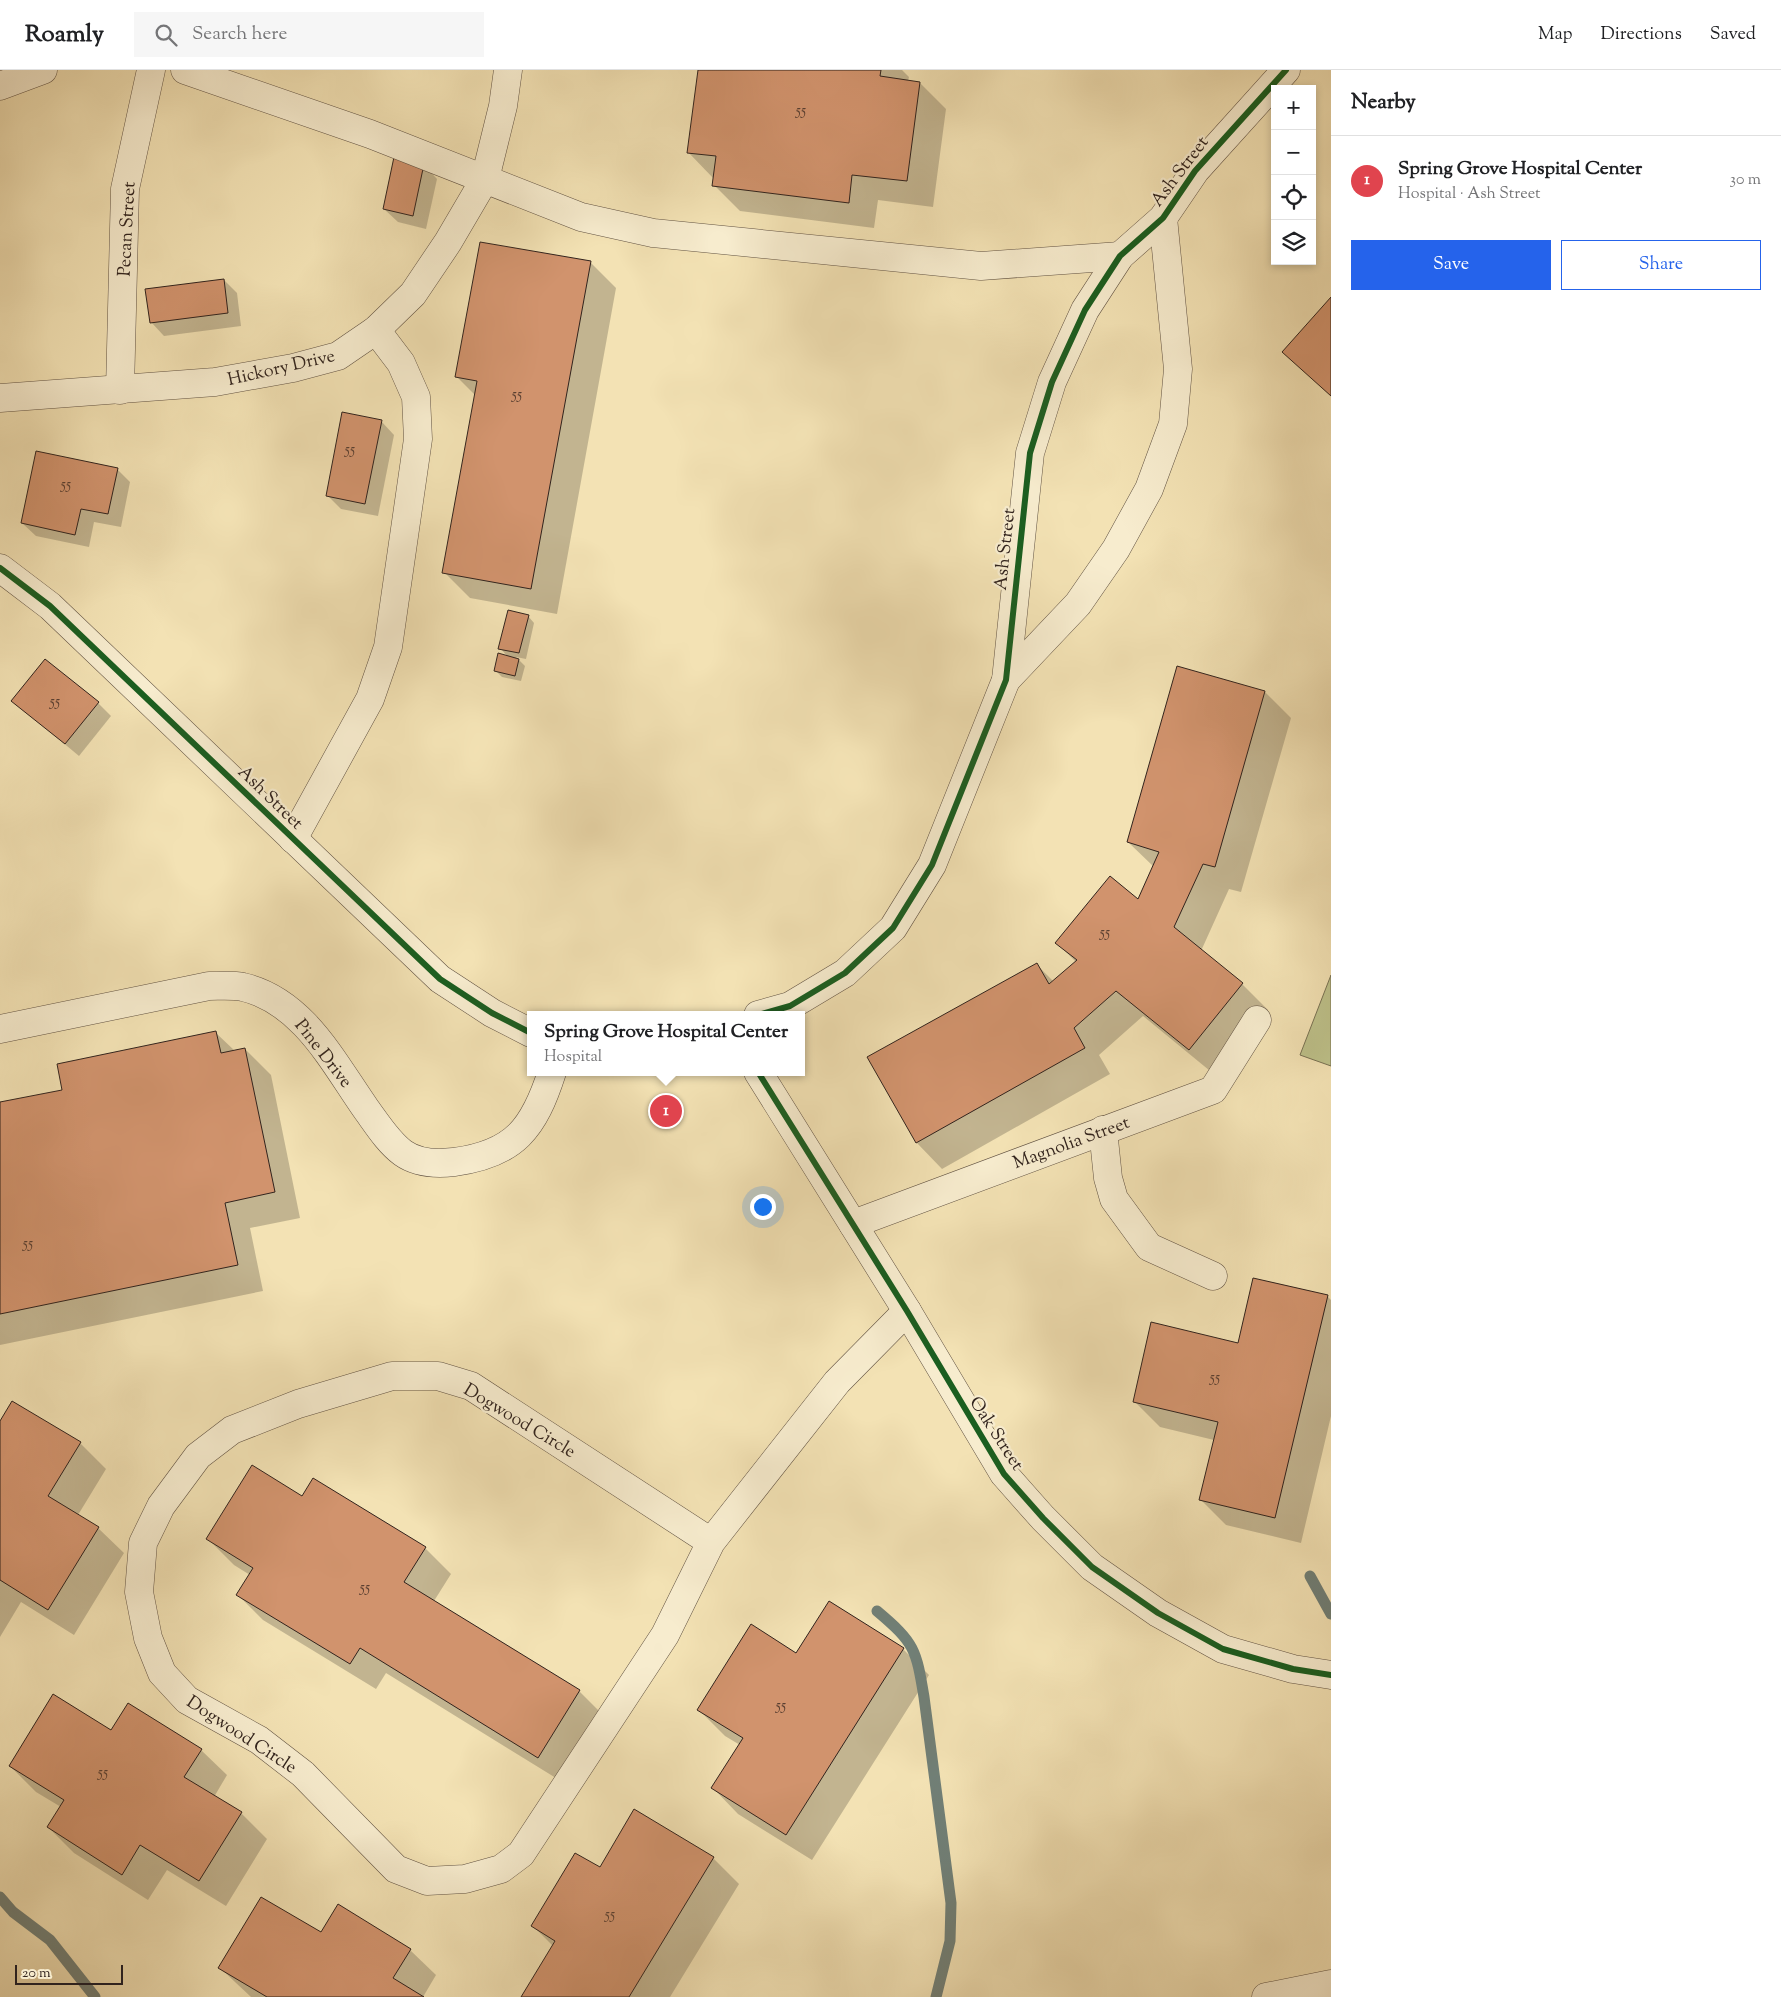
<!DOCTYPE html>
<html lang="en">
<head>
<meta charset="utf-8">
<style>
	:root { --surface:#fff; --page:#f6f6f6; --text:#202124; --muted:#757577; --line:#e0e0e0; --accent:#2563eb }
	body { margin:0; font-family:"Sorts Mill Goudy",serif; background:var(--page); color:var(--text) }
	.controls { position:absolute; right:15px; top:15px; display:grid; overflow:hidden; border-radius:0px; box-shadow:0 2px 8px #0003 }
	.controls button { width:45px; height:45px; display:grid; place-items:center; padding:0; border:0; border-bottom:1px solid var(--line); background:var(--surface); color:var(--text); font:25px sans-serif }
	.scale { position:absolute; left:15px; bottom:12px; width:108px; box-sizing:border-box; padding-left:5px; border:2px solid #31231d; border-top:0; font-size:14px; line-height:18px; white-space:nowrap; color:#31231d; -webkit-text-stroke:4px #f7ecce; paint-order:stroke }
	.you { position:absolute; left:762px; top:1136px; width:18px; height:18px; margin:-12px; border:4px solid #fff; border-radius:50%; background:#1a73e8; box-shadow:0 0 0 8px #1a73e833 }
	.badge { display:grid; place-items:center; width:32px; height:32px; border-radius:50%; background:var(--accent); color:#fff; font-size:16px; font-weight:700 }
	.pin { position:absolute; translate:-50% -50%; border:2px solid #fff; box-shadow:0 1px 5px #0006 }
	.popup { position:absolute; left:527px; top:941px; width:278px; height:65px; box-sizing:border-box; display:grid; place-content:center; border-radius:0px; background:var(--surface); filter:drop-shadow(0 1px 4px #0005); font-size:16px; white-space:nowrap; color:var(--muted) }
	.popup b { font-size:19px; color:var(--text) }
	.popup::after { content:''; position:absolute; left:50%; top:100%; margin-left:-10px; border:10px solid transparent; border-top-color:var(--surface) }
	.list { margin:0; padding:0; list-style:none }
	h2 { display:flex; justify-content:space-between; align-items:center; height:65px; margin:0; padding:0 20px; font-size:21px }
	h2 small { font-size:16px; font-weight:400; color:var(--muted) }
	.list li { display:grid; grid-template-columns:32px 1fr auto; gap:15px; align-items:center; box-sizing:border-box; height:90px; padding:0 20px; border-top:1px solid var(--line) }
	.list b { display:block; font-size:19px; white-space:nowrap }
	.list p { margin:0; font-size:16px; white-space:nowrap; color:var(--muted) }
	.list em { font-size:16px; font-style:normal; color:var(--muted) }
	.actions { display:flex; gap:10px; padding:15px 20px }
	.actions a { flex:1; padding:11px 0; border:1px solid var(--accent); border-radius:0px; text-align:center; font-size:18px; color:var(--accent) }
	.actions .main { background:var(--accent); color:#fff }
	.icon { flex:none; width:28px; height:28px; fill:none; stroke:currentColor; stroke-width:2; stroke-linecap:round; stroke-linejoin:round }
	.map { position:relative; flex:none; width:1331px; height:1927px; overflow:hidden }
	header { display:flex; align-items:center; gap:30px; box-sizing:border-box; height:70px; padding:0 25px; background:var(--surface); border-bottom:1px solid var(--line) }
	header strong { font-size:24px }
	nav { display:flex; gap:28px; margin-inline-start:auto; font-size:18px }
	.search { width:350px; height:45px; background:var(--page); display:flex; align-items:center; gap:12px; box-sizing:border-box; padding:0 18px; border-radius:0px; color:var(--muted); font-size:19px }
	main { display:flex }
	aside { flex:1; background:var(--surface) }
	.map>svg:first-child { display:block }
	.green { fill:#bec28b; stroke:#787254 }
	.shadow { fill:#0003 }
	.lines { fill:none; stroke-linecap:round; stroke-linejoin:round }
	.stream { stroke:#717f76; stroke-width:11 }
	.building { fill:#d1936d; stroke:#31231d }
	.minor-casing { stroke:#625343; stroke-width:29 }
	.minor { stroke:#f7ecce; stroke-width:28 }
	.cycleway-casing { stroke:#f7ecce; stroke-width:9 }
	.cycleway { stroke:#1b5e20; stroke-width:6 }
	.labels { text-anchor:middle; stroke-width:4.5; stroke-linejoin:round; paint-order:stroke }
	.number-label { font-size:15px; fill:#593f31 }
	.street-label { font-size:18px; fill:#31231d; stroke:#f7ecce }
</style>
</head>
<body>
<header>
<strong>Roamly</strong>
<div class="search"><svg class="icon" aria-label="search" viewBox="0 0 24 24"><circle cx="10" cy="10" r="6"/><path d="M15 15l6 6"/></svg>Search here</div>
<nav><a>Map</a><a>Directions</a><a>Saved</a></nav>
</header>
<main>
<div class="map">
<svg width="1331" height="1927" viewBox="0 0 1331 1927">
	<rect width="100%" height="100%" fill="#f3e2b4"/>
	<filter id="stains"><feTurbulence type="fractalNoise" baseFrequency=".004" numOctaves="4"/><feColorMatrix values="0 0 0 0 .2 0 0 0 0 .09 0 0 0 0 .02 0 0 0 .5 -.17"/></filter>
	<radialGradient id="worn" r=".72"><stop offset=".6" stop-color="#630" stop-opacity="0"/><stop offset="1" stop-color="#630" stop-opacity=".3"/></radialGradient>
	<path class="green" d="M1331 905V996L1300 985Z"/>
	<g class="shadow">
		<path d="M699 0H902L909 7 908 11 920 13 946 39 933 137 878 130 874 158 740 141 714 115V109L688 82Z"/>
		<path d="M424 95 437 109 426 159 398 152 384 139Z"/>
		<path d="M590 192 616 218 557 544 470 528 444 502 476 326 457 307Z"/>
		<path d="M224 210 237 223 241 256 164 266 151 252Z"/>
		<path d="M381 351 394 365 378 446 341 439 327 425Z"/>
		<path d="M117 399 130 412 121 457 94 452 89 477 36 466 22 453Z"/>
		<path d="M528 546 534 553 526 589 516 587 525 596 521 611 502 607 495 600 509 588 500 578Z"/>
		<path d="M1178 598 1265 622 1291 648 1241 822 1229 819 1201 881 1242 914 1268 940 1215 1005 1143 946 1099 985 1110 1004 942 1099 917 1073 869 988 1036 894 1054 912 1076 892 1057 873 1138 831 1154 797 1128 772Z"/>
		<path d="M13 631 98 633 111 646 79 686Z"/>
		<path d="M216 963 235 981 245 979 271 1005 300 1148 250 1158 263 1221 0 1275V1034L64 1021Z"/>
		<path d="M1327 1226 1331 1230V1346L1301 1473 1226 1455 1200 1429 1214 1370 1160 1357 1134 1331Z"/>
		<path d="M0 1353 80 1373 106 1399 78 1445 98 1458 124 1483 74 1565 21 1532 0 1567Z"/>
		<path d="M302 1428 425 1478 451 1504 434 1531 579 1621 605 1647 564 1713 386 1603 376 1619 263 1550 237 1524 250 1505 234 1495 208 1469Z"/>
		<path d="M829 1533 903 1579 929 1605 812 1790 738 1744 713 1718 740 1675 725 1666 699 1640 797 1584Z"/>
		<path d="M201 1680 227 1705 214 1727 241 1743 267 1769 226 1836 167 1800 148 1830 74 1783 48 1757 61 1737 36 1722 10 1696Z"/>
		<path d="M713 1788 739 1814 670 1927H523L553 1876 533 1856 600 1799Z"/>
		<path d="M410 1880 436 1905 423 1927H251L219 1897Z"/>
	</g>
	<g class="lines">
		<g class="stream">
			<path d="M1310 1506 1331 1544"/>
			<path d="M877 1541C915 1573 916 1579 924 1627L951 1833 950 1871 936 1927"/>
			<path d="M0 1827 13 1842 50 1870 95 1927"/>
		</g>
	</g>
	<g class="building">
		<path d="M698 0H881L880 6 920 12 907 111 852 105 849 133 712 116 716 86 687 83Z"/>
		<path d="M394 87 424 94 413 146 383 139Z"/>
		<path d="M480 172 591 191 531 519 442 503 477 311 455 307Z"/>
		<path d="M224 209 228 243 150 253 145 219Z"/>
		<path d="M1331 227V326L1282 282Z"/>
		<path d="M342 342 382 350 365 434 326 426Z"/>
		<path d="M36 381 118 398 108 444 81 439 75 465 21 453Z"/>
		<path d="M508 540 529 545 519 583 498 579Z"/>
		<path d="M498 583 519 589 515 606 494 601Z"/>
		<path d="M45 589 99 632 65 674 11 631Z"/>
		<path d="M1177 596 1265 621 1215 797 1203 794 1174 857 1243 913 1189 980 1116 921 1074 958 1085 978 916 1073 867 987 1037 893 1049 914 1077 890 1055 873 1110 806 1138 829 1159 782 1127 772Z"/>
		<path d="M216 961 221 983 245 978 275 1122 225 1133 238 1195 0 1244V1032L62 1020 57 994Z"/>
		<path d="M1253 1208 1328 1225 1275 1448 1199 1430 1218 1352 1133 1332 1151 1252 1238 1273Z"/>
		<path d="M12 1331 81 1372 48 1426 99 1457 48 1540 0 1510V1351Z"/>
		<path d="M252 1395 302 1426 313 1408 426 1477 404 1512 580 1620 538 1688 360 1578 350 1594 236 1525 253 1498 206 1469Z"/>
		<path d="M829 1531 904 1578 786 1765 711 1718 743 1668 697 1640 751 1554 796 1583Z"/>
		<path d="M53 1624 111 1660 128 1633 202 1679 184 1707 242 1742 199 1811 140 1775 122 1805 47 1757 64 1730 9 1696Z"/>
		<path d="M634 1739 714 1787 629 1927H521L555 1871 531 1856 575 1783 600 1797Z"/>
		<path d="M261 1827 321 1862 338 1834 411 1879 393 1908 424 1927H267L218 1898Z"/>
	</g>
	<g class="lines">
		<g class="minor-casing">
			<g id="minor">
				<path d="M185 0 370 64 581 147 653 163 981 196 1120 186"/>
				<path d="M0 16 43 0"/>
				<path d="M120 320 125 119 151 0"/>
				<path d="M0 328 215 312 293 298 338 286 376 260 413 224 448 172 485 109 503 36 508 0"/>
				<path d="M0 498 50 536 440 909 492 943 531 963"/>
				<path d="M1006 610 1078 534 1116 479 1149 419 1173 354 1178 299 1163 148"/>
				<path d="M293 769 370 629 388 577 418 369 416 327 401 293 376 260"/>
				<path d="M758 945 790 936 845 903 893 858 932 795 1006 610 1030 383 1052 312 1085 240 1120 186 1163 148 1195 101 1286 0"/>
				<path d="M0 959 209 916C220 916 233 915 243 917 303 931 333 992 366 1039 377 1054 388 1072 403 1083 417 1093 437 1094 454 1092 515 1084 534 1058 552 1002"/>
				<path d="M758 1002 907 1241 1004 1404 1043 1448 1092 1497 1158 1543 1223 1579 1293 1599 1331 1605"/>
				<path d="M1103 1060 1108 1108 1114 1129 1149 1177 1213 1206"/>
				<path d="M853 1154 1213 1020 1257 950"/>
				<path d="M711 1472 665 1565 521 1784 501 1799 465 1809 427 1811 396 1799 303 1704 259 1670 187 1630 162 1603 148 1568 139 1522 143 1473 161 1436 198 1386 232 1360 298 1334 392 1306H438L471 1316 711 1472 837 1312 907 1241"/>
				<path d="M1266 1927 1331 1914"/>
			</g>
		</g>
		<use href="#minor" class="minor"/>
		<g class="cycleway-casing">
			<g id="cycleway">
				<path d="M0 498 50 536 440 909 492 943 531 963"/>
				<path d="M758 945 790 936 845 903 893 858 932 795 1006 610 1030 383 1052 312 1085 240 1120 186 1163 148 1195 101 1286 0"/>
				<path d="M758 1002 907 1241 1004 1404 1043 1448 1092 1497 1158 1543 1223 1579 1293 1599 1331 1605"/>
			</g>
		</g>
		<use href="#cycleway" class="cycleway"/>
	</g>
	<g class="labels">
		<g class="number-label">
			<text x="801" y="45">55</text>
			<text x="517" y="329">55</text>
			<text x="350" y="384">55</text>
			<text x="66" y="419">55</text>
			<text x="55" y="636">55</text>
			<text x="1105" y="867">55</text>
			<text x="28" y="1178">55</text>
			<text x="1215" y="1312">55</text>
			<text x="365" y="1522">55</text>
			<text x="781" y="1640">55</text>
			<text x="103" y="1707">55</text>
			<text x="610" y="1849">55</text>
		</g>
		<g class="street-label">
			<text transform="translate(1179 101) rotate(-53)" y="6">Ash Street</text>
			<text transform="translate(126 159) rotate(-87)" y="6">Pecan Street</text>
			<text transform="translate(281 297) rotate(-13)" y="6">Hickory Drive</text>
			<text transform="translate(1004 479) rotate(-84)" y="6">Ash Street</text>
			<text transform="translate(271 727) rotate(44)" y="6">Ash Street</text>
			<text transform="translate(324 983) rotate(52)" y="6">Pine Drive</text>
			<text transform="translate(1071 1072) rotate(-20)" y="6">Magnolia Street</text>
			<text transform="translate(520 1350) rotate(31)" y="6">Dogwood Circle</text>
			<text transform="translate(997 1363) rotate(57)" y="6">Oak Street</text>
			<text transform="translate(242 1664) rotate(33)" y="6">Dogwood Circle</text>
		</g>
	</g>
	<rect width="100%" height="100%" filter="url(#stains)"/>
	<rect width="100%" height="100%" fill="url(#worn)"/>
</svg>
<div class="controls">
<button>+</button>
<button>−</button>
<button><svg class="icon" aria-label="locate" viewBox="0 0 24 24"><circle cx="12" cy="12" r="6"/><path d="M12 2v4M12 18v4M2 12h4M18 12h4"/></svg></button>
<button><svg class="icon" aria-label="layers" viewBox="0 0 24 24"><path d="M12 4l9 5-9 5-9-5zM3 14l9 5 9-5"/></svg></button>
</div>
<div class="scale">20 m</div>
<div class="you"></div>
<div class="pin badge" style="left:666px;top:1041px;background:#e0444e">1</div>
<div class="popup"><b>Spring Grove Hospital Center</b>Hospital</div>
</div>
<aside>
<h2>Nearby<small></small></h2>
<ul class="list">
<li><span class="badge" style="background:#e0444e">1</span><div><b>Spring Grove Hospital Center</b><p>Hospital · Ash Street</p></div><em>30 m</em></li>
</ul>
<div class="actions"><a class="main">Save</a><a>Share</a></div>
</aside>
</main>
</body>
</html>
